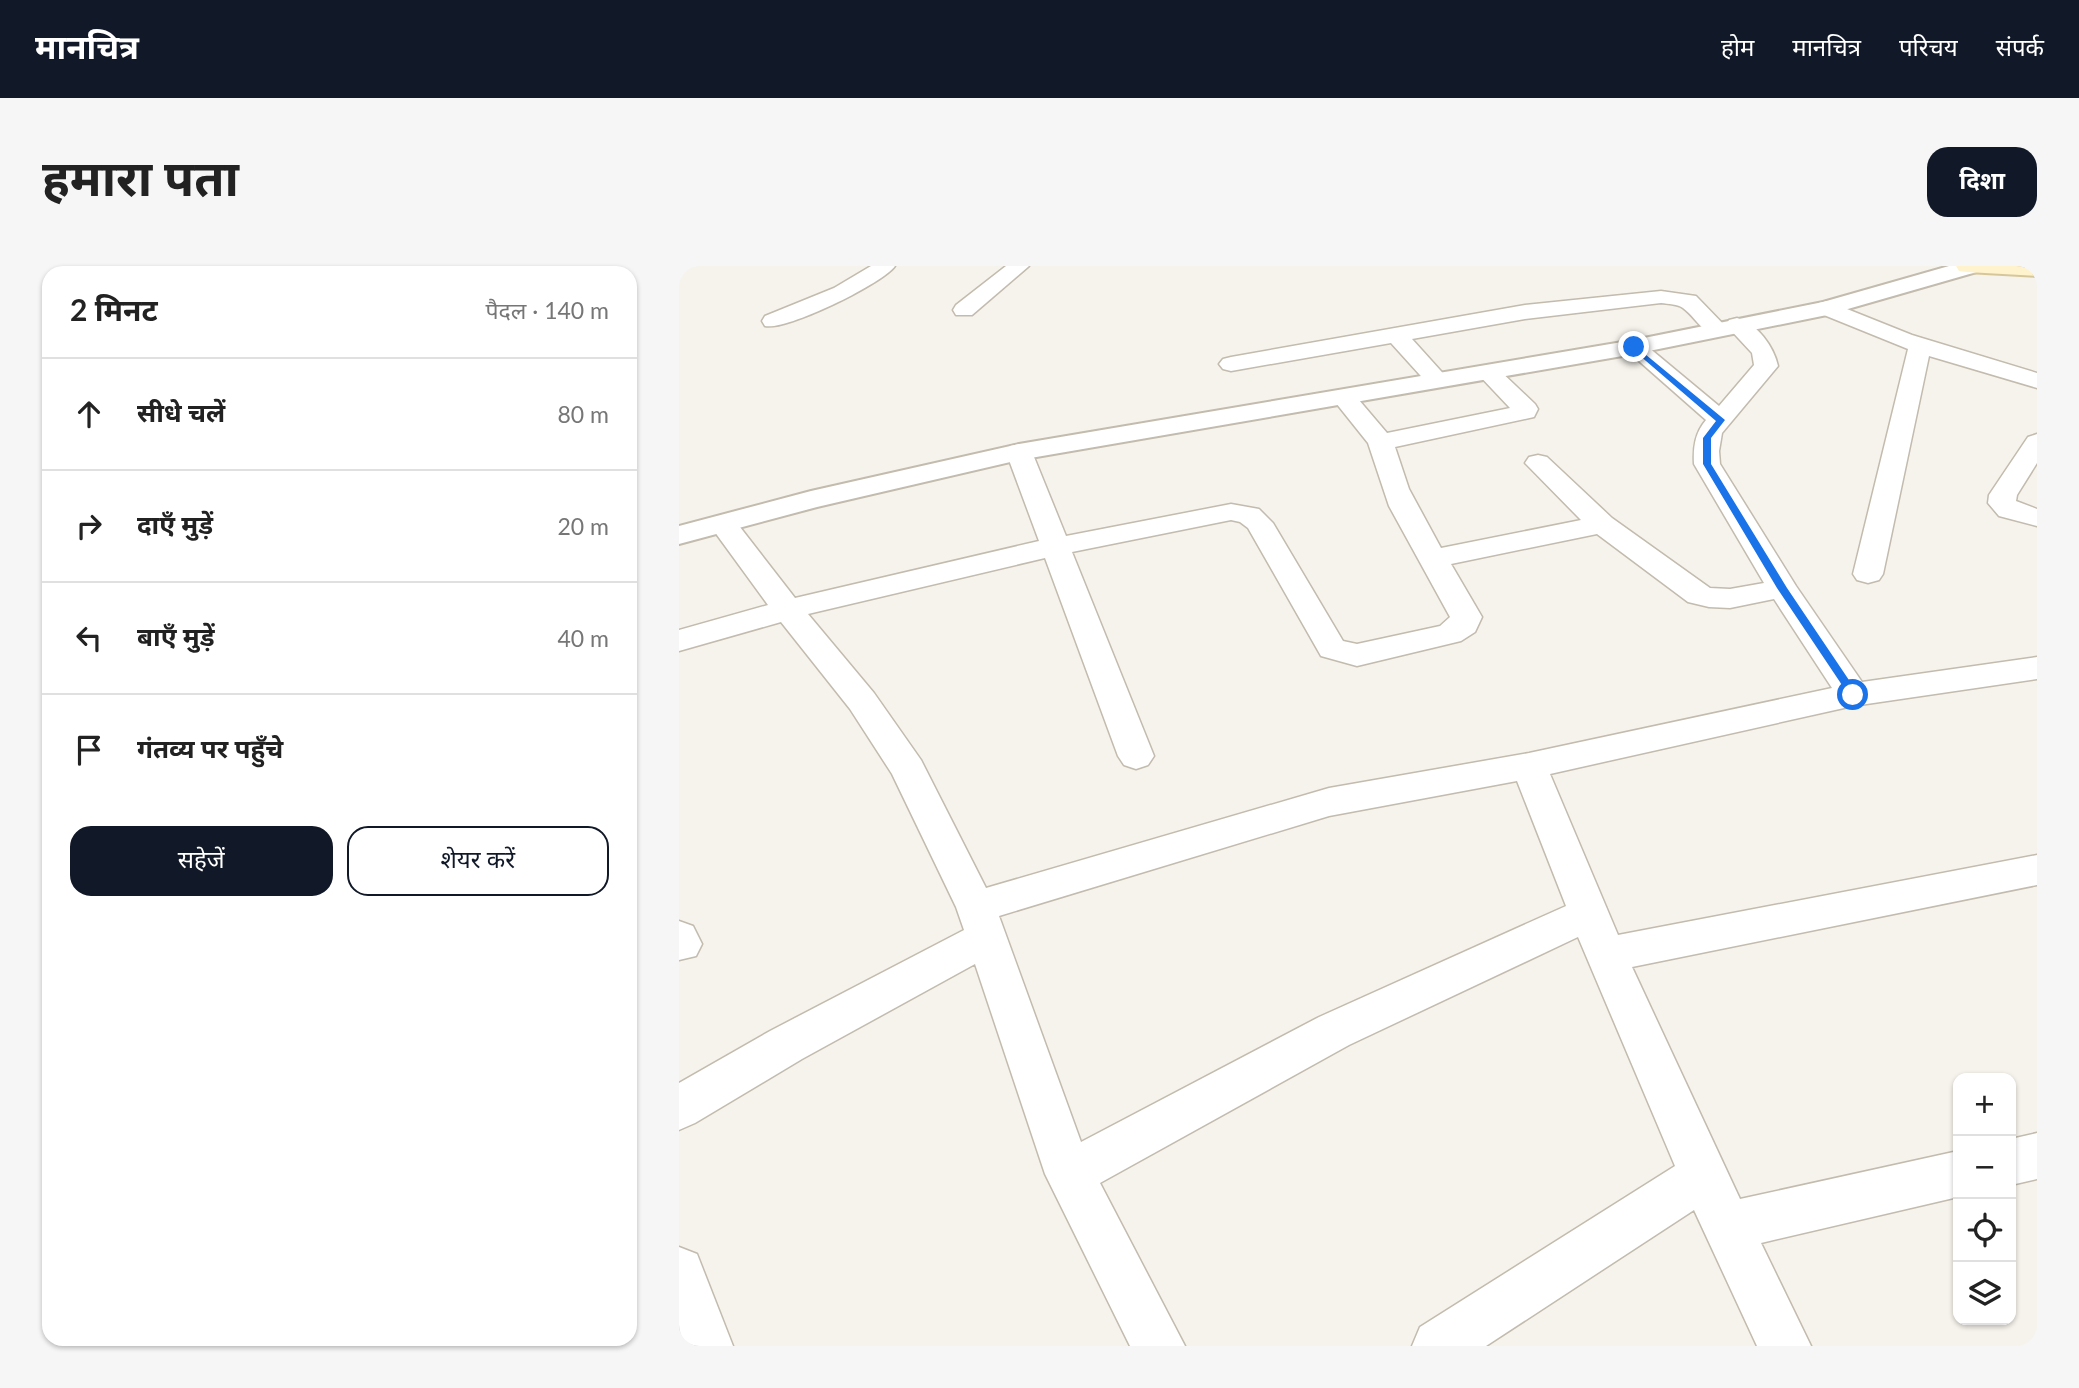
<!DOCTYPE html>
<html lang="hi">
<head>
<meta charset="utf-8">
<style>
	:root { --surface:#fff; --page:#f6f6f6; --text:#222; --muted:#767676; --line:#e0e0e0; --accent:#111827 }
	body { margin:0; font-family:Lato,"Noto Sans Devanagari",sans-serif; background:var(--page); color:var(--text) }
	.controls { position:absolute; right:21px; bottom:21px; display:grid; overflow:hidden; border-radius:14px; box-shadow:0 2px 5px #0004 }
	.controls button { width:63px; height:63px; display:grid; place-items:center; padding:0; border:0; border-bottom:2px solid var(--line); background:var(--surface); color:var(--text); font:35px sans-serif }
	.stop { position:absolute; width:21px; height:21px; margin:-16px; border:5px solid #1a73e8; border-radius:50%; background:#fff }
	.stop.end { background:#1a73e8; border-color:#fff; box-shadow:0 2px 7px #0008 }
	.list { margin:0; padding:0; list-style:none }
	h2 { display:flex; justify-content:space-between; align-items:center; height:91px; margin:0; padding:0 28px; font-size:30px }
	h2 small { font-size:23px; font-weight:400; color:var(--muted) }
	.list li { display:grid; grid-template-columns:46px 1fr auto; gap:21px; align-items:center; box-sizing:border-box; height:112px; padding:0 28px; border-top:2px solid var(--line) }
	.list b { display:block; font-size:26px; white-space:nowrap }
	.list em { font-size:23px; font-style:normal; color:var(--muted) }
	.actions { display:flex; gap:14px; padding:21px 28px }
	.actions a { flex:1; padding:16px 0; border:2px solid var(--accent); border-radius:21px; text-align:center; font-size:24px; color:var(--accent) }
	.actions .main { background:var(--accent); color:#fff }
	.icon { flex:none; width:38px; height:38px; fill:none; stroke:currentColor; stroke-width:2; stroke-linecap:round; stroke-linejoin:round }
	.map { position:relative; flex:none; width:1358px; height:1080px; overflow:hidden; border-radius:21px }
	header { display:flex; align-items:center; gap:42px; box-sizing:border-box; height:98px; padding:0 35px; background:var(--accent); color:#fff }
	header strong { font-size:33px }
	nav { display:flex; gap:38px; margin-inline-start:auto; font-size:24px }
	.intro { display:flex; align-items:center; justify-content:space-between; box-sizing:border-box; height:168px; padding:0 42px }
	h1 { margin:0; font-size:49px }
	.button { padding:18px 32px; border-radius:21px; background:var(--accent); color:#fff; font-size:24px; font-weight:700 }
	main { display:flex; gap:42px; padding:0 42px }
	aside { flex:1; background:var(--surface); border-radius:21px; box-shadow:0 2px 5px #0004 }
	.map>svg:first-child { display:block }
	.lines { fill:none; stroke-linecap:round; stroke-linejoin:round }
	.minor-casing { stroke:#c2bbae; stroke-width:3 }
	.tertiary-casing { stroke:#c2bbae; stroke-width:4 }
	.secondary-casing { stroke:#d6c79b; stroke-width:4 }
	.minor { fill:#fff; fill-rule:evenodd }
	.tertiary { fill:#fff; fill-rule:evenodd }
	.secondary { fill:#fff3cd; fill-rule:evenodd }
	.route { fill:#1a73e8 }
</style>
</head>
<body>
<header>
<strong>मानचित्र</strong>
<nav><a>होम</a><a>मानचित्र</a><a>परिचय</a><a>संपर्क</a></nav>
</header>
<div class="intro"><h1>हमारा पता</h1><a class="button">दिशा</a></div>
<main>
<aside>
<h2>2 मिनट<small>पैदल · 140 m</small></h2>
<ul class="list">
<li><svg class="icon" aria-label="ahead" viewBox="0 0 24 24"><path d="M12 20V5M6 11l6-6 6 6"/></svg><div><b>सीधे चलें</b></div><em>80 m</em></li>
<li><svg class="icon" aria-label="right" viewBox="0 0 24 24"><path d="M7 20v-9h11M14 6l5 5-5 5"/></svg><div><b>दाएँ मुड़ें</b></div><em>20 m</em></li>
<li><svg class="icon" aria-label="left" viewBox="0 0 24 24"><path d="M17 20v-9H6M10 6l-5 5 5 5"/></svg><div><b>बाएँ मुड़ें</b></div><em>40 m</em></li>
<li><svg class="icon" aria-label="arrive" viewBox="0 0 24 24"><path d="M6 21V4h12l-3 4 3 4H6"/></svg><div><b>गंतव्य पर पहुँचे</b></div></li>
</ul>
<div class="actions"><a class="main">सहेजें</a><a>शेयर करें</a></div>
</aside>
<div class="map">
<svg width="1358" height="1080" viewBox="0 0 1358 1080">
	<rect width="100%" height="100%" fill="#f6f3ec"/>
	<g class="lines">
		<g class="minor-casing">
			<g id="minor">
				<path d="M192 0H216C203 18 107 65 86 60L83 55 86 50 155 22Z"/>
				<path d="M327 0H350L293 49H277L274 44 277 39Z"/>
				<path d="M982 25 1017 30 1049 63 1046 68C1025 73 1019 53 1004 42 999 38 989 38 982 37L846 53 733 73 770 114 766 119H750L712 77 552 105 544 103 540 98 544 93 552 91 846 39Z"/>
				<path d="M1148 35 1233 69 1358 107V122L1250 90 1204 308 1200 314 1189 317 1178 314 1174 308 1229 83 1140 47 1137 42 1140 37Z"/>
				<path d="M1058 52C1078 57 1095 81 1099 100L1043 167 1040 185 1041 198 1117 320 1183 416 1358 391V413L1174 440 871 508 939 669 1358 589V619L953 701 1061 933 1279 885V931L1082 977 1132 1080H1078L1015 944 807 1080H733L741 1061 996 900 899 671 670 779 421 917 506 1080H451L366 908 296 698 123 793 16 857 0 864V817L91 765 285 664 277 641 213 508 171 443 102 356 0 385V364L89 339 30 258 34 252 44 250 54 252 116 332 360 275 327 186 331 180 340 178 349 180 353 186 387 270 552 238 580 243 594 257 664 375 678 378 761 360 771 351 710 240 689 177 653 132 656 127 665 125 674 127 708 167 831 142 797 106 801 101H817L856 138 859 143 855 151 716 181 730 223 762 282 902 254 846 197 850 191 859 189 868 191 933 252 1031 322 1051 323 1085 317 1015 198C1014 181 1016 167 1027 154L944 81 947 76H963L1040 140 1075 99 1073 87 1047 59 1050 54ZM552 254 561 256 569 262 642 390 678 400 782 375 796 366 803 351 772 298 918 268 1009 336 1030 341 1051 342 1095 333 1153 422 850 487 650 522 307 622 242 494 195 427 129 348 366 292 439 490 445 499 457 503 469 499 475 490 393 286ZM838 515 887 640 640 751 402 876 320 650 650 550Z"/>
				<path d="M1358 168V197L1338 229 1337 235 1358 243V260L1320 250 1309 237 1310 229 1349 171Z"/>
				<path d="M0 655 14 660 23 678 17 690 0 694Z"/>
				<path d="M1358 867V913L1332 919V873Z"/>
				<path d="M0 981 18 988 54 1080H0Z"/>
			</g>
		</g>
		<g class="tertiary-casing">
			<path id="tertiary" d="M1270 0H1304L1301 5 1148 49 955 88 340 194 138 241 0 278V260L132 225 340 178 955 74 1144 36Z"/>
		</g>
		<g class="secondary-casing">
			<path id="secondary" d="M1277 0H1358V10L1288 6 1280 5Z"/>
		</g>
		<use href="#minor" class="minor"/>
		<use href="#tertiary" class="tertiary"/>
		<use href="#secondary" class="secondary"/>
	</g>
	<path class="route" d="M955 79 1046 154 1032 172V198L1108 322 1178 426V431H1171L1098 322 1024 198V172L1037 155 953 83Z"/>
</svg>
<div class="controls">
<button>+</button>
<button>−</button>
<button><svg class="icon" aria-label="locate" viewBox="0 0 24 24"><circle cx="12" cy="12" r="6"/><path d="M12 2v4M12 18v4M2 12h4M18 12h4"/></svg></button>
<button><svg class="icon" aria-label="layers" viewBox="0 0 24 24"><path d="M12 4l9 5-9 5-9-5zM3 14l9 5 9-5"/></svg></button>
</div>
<div class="stop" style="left:1174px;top:429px"></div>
<div class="stop end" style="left:955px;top:81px"></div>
</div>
</main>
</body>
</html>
